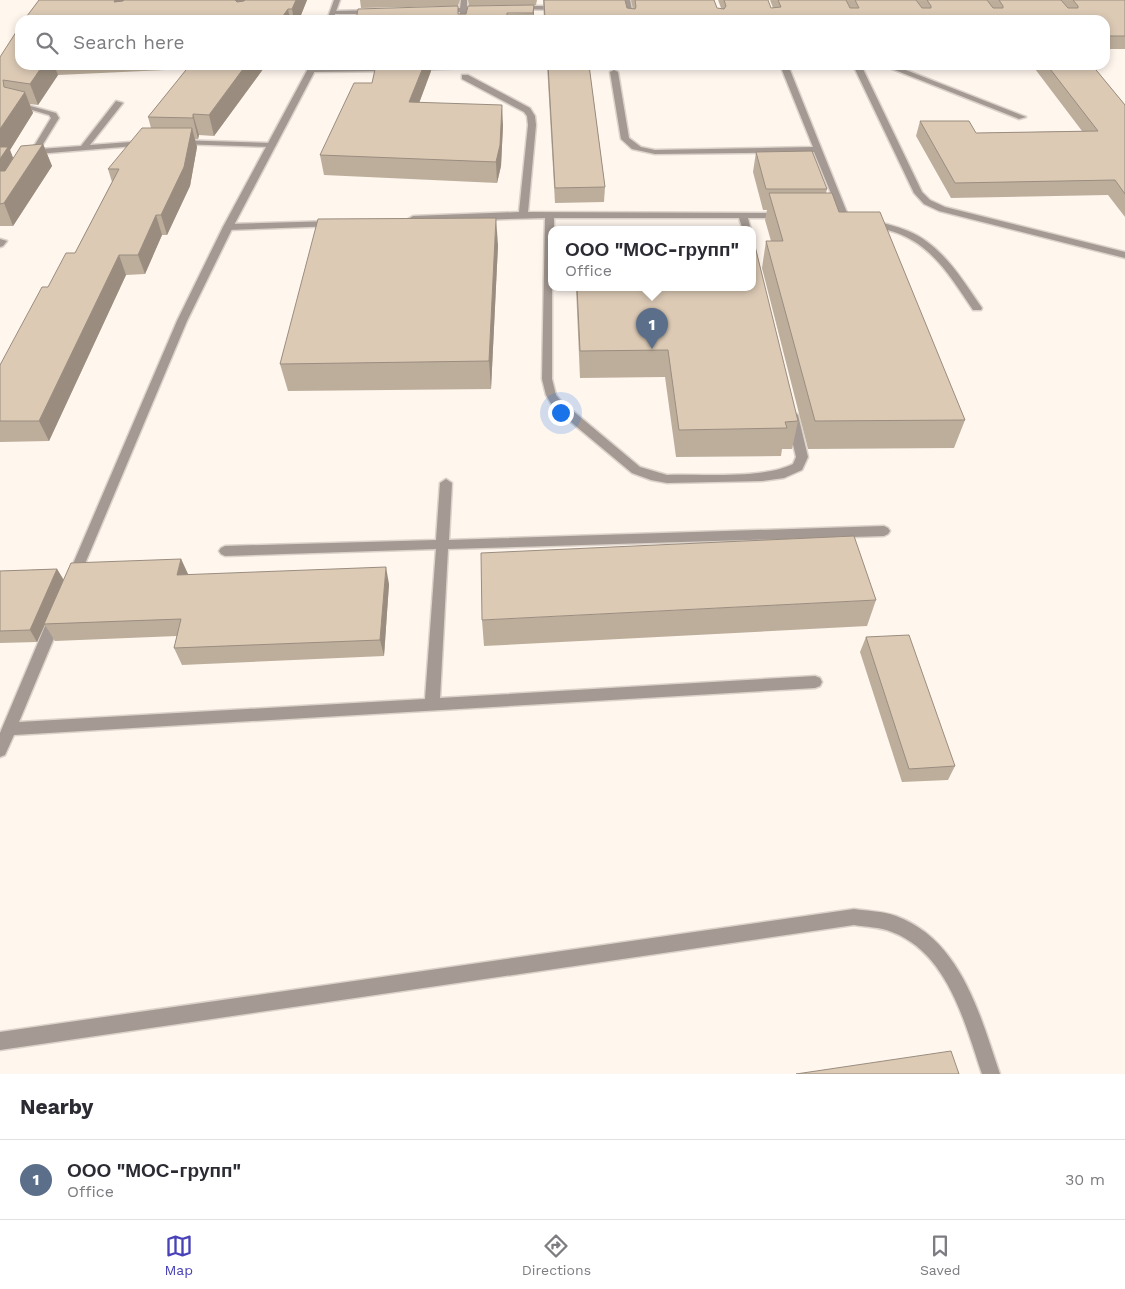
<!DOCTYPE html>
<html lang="en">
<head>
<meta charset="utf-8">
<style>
	:root { --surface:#fff; --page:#f7f7f7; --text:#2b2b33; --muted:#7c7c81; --line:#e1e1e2; --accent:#4841b7 }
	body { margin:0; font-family:"Work Sans",sans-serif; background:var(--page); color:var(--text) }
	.you { position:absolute; left:560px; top:412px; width:18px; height:18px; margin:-12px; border:4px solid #fff; border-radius:50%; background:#1a73e8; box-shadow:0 0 0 8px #1a73e833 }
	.badge { display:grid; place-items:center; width:32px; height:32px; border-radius:50%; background:var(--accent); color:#fff; font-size:16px; font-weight:700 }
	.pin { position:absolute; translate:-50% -41px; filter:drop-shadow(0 1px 2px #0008) }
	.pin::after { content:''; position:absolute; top:26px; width:18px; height:15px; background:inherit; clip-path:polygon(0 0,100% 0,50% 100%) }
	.popup { position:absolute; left:548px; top:226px; width:208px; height:65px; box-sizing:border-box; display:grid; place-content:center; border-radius:10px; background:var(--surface); filter:drop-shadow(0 1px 4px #0005); font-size:16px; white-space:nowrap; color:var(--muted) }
	.popup b { font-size:19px; color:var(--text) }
	.popup::after { content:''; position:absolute; left:50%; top:100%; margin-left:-10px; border:10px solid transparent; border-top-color:var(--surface) }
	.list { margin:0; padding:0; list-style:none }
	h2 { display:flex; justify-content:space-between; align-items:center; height:65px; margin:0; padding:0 20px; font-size:21px }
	h2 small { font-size:16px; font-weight:400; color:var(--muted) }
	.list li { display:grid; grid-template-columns:32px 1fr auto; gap:15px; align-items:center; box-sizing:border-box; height:80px; padding:0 20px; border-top:1px solid var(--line) }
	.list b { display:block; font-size:19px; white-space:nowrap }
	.list p { margin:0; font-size:16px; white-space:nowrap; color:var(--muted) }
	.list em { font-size:16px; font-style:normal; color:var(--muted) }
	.icon { flex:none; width:28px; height:28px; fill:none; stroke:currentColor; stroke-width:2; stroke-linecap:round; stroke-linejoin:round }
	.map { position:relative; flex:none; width:1125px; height:1074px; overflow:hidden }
	.search { position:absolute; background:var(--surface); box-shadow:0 2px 8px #0003; left:15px; right:15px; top:15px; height:55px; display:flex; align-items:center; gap:12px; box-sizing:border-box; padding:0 18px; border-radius:15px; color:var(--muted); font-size:19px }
	.sheet { height:145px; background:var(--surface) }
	nav { display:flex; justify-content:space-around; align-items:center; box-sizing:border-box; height:70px; border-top:1px solid var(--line); background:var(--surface); font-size:14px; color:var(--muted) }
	nav a { display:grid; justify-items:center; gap:2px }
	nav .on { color:var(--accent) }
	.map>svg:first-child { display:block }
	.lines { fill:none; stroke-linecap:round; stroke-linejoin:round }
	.service-casing { stroke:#dcd3cb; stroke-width:3 }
	.minor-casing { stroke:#dcd3cb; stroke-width:3 }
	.service { fill:#a49993; fill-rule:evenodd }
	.minor { fill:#a49993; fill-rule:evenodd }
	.wall { fill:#bdae9c }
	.shaded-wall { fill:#9a8d7f }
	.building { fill:#dccab5; stroke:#9a8d7f }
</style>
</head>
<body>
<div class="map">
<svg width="1125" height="1074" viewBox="0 0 1125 1074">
	<rect width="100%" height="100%" fill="#fff6ee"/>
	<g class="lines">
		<g class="service-casing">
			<g id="service">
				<path d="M461 0H467V8L483 7 486 9 483 11 467 12 466 20H460V12L443 13 440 11 443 9 460 8Z"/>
				<path d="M624 0H630L634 20H628Z"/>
				<path d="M518 6H560L563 8 560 10 516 9V7Z"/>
				<path d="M333 11 373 10 376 12 373 14H331V12Z"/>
				<path d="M435 65H499L495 67 414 70 410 68 414 66Z"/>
				<path d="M780 65H788L848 215 847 217H841L840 215 814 152 655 154 632 149 621 139 610 72 614 70 618 72 629 138 641 147 655 150 813 147Z"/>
				<path d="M853 65H861L922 192 930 200 945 207 1125 252V258L939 211 924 204 914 193Z"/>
				<path d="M882 65H893L1026 117 1019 119Z"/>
				<path d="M394 67V71H391L311 72 307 70 311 68Z"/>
				<path d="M462 75H468L530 108 535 116 536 125 528 212 786 213V217L783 218H748L751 230H743L739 218H554V230H552V379L556 395 561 401 640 467 667 475C701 474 764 479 793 464L796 457 786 415 792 411 798 415 808 457 802 470 784 478 762 481 667 483 651 480 632 473 553 407 546 395 542 379 545 218 413 222 408 219 413 216 519 212 528 125 527 116 524 112 462 79Z"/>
				<path d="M116 101 123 103 90 145 144 141H147V145L37 154 32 159 28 156 51 118 49 115 12 104 16 102 56 113 59 118 40 149 81 146Z"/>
				<path d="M176 140 272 143 276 145 272 147 179 144H176Z"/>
				<path d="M871 220C883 223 896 226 908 231 942 245 962 279 982 308L981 310H973C954 282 935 249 902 235 891 230 879 228 868 225V221Z"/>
				<path d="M333 221 338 224 336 226 228 230 223 227 228 224Z"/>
				<path d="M0 239 7 241 3 246 0 247Z"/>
				<path d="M446 479 452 483 449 540 884 526 888 528 890 531 888 534 884 536 448 549 440 698 815 676 820 678 822 682 820 686 815 688 14 735 5 755 0 757V733L48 619 50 615 55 614 60 615 62 619 19 722 425 699 436 549 225 556 221 554 219 551 221 548 225 546 436 540 440 483Z"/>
				<path d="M854 909C868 911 882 911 896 916 961 940 980 1015 1000 1074H982C965 1024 948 953 892 932 880 927 866 927 854 925L0 1050V1032Z"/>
			</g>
		</g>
		<g class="minor-casing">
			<g id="minor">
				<path d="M334 0H340L333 20H327Z"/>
				<path d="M310 65H318L233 227 187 321 79 578 78 582H68L67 578 177 321 223 227Z"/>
			</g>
		</g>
		<use href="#service" class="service"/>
		<use href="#minor" class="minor"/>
	</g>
	<g class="wall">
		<path d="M39 0H307L299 20H24Z"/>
		<path d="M360 0H460L458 6 361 8Z"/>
		<path d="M468 0H537L536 5 469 6Z"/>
		<path d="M543 0H625L627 8 633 9 631 0H714L717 8H721L718 0H768L771 8H773L770 0H1125V49H1105V20H544Z"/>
		<path d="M534 13 533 20H356L458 14H466Z"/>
		<path d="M0 57 20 65H266L214 136 199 135 198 139H195L197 147 190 186 167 235H162L145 274 126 275 49 441 0 442V365L48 287 75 253 112 182 108 169 151 128 148 117 187 69 58 75 38 105 30 104 33 113 10 150 13 158 43 144 52 166 13 226H0Z"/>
		<path d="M376 65H430L431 71 419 103 503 125 501 166 497 183 324 175 320 155 372 83Z"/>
		<path d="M547 65H589L605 187 604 202 555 203Z"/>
		<path d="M1032 65H1092L1125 105V217L1108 195 951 198 916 136 920 121 976 133 1082 131Z"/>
		<path d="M756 152 827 189 826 193 839 212 965 420 954 448 808 449 762 268 766 241H771L765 220 767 210H763L753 172Z"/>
		<path d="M498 245 491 389 288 391 280 364Z"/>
		<path d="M576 288H752L798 421 792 449H782L781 456 676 457 665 377 580 378Z"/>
		<path d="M181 559 188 575 389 584 384 656 182 665 174 648 177 636 55 641 45 625 37 642 0 643V571L57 569 64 580Z"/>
		<path d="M876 600 867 626 484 646 482 620Z"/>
		<path d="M866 637 955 766 948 780 902 782 860 652Z"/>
	</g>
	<g class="shaded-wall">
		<path d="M115 0H161L114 2Z"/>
		<path d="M235 0H247L239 19Z"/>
		<path d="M296 0H307L299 20H294L292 9Z"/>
		<path d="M534 5V13L533 20V13Z"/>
		<path d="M288 9 290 20H280Z"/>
		<path d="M43 65H54L58 75 38 105 30 84Z"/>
		<path d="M246 65H266L214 136 209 115Z"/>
		<path d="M424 65H430L431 71 412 122 409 102Z"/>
		<path d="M25 92 33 113 10 150 17 168 0 181V129Z"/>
		<path d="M502 105 503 125 501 166 497 183 496 162Z"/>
		<path d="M193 114 199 135 198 139 193 118Z"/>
		<path d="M192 128 197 147 190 186 167 235 161 215Z"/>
		<path d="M43 144 52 166 13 226 4 203Z"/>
		<path d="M156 215 162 235 145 274 138 255Z"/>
		<path d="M496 218 498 245 491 389 489 361Z"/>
		<path d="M119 255 126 275 49 441 39 421Z"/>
		<path d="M181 559 189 576 177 575Z"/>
		<path d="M386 567 389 584 384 656 380 640Z"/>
		<path d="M57 569 64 581 37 642 30 630Z"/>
	</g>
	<g class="building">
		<path d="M39 0H115L114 2 123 1 124 0H235L237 2 244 1 245 0H296L292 9H288L280 20H24Z"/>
		<path d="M544 0H625L627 8 635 9 636 7 635 0H714L717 8 724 9 726 6 724 0H768L771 8 781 7 778 0H846L850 8H859L855 0H916L922 8H931V6L927 0H987L993 8H1003V6L999 0H1061L1068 8H1078V6L1073 0H1125V36H1105V20H545Z"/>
		<path d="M534 5 533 13H507V20H356L358 9 458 6V14H466L468 6Z"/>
		<path d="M20 26V65H43L30 84 3 80 4 87 25 92 0 129V57Z"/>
		<path d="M190 65H246L209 115 193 114V118L148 117Z"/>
		<path d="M376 65H424L409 102 502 105 500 145 496 162 320 155 354 83H372Z"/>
		<path d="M548 65H589L605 187 555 188Z"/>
		<path d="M1047 65H1092L1125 105V194L1115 180 955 183 920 121H969L976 133 1098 131Z"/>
		<path d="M142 128H192L184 167 161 215H156L138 255H119L39 421H0V365L42 287H48L66 253H75L119 169H108Z"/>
		<path d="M43 144 4 203 0 204V171H5L21 146Z"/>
		<path d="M0 147H8L0 159Z"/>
		<path d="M812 151 827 189H766L756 152Z"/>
		<path d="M769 193H832L839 212H880L965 420 815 421 766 241H783Z"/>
		<path d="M496 218 489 361 280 364 318 219Z"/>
		<path d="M752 242H754L798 421 785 422 787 428 679 430 668 350 580 351 577 288H752Z"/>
		<path d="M854 536 876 600 482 620 481 553Z"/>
		<path d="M181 559 177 575 386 567 380 640 174 648 181 619 44 624 71 563Z"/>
		<path d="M57 569 30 630 0 631V571Z"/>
		<path d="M909 635 955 766 909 769 866 637Z"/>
		<path d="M951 1051 959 1074H796Z"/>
	</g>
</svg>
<div class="you"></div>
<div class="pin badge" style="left:652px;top:349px;background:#5c6f8a">1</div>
<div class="popup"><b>ООО &quot;МОС-групп&quot;</b>Office</div>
<div class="search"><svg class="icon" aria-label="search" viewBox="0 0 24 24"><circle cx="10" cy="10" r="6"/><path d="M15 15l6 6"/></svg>Search here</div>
</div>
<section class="sheet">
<h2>Nearby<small></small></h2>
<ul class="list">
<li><span class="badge" style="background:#5c6f8a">1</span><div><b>ООО &quot;МОС-групп&quot;</b><p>Office</p></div><em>30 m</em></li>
</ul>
</section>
<nav>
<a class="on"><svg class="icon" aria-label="map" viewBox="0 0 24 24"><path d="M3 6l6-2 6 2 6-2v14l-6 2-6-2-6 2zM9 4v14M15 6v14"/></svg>Map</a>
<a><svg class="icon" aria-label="directions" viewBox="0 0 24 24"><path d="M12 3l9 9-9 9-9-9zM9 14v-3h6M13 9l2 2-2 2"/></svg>Directions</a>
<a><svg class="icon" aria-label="saved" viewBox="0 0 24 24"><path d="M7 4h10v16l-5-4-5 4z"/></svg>Saved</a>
</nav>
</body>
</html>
